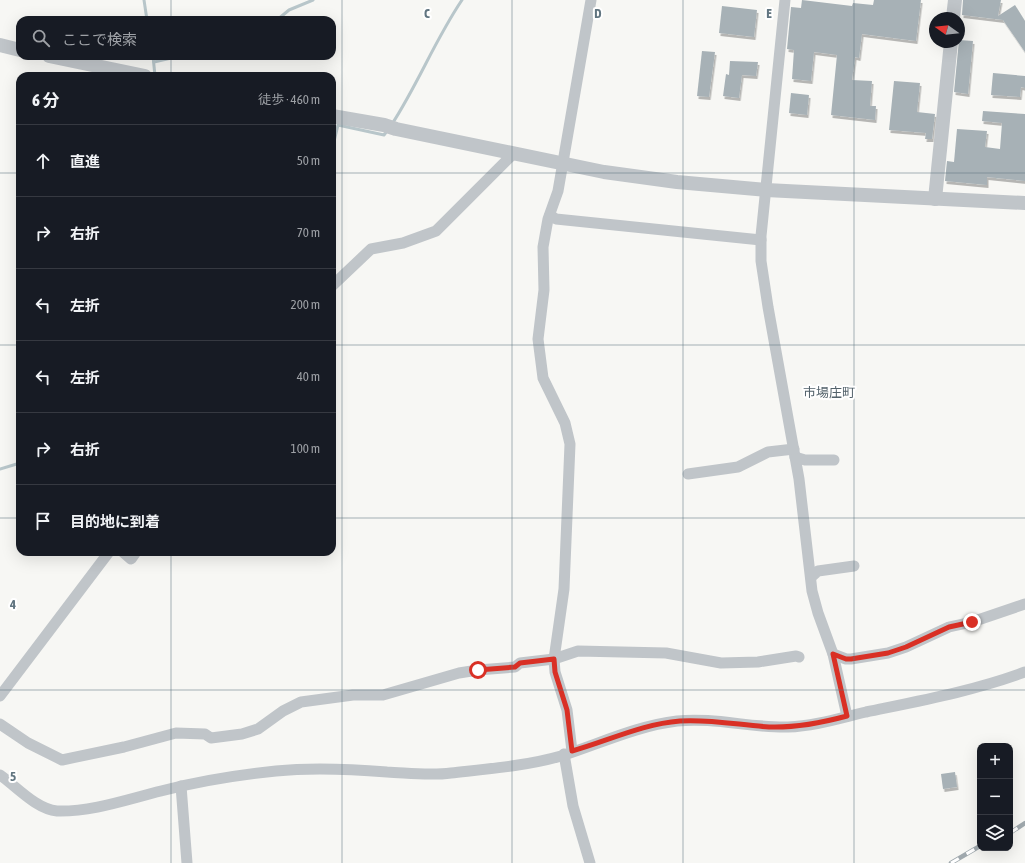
<!DOCTYPE html>
<html lang="ja">
<head>
<meta charset="utf-8">
<style>
	:root { --surface:#171b24; --page:#20242c; --text:#f1f3f6; --muted:#9ea1a6; --line:#363941 }
	body { margin:0; font-family:"Asap Condensed","Noto Sans JP",sans-serif; background:var(--page); color:var(--text) }
	.controls { position:absolute; right:12px; bottom:12px; display:grid; overflow:hidden; border-radius:8px; box-shadow:0 4px 16px #0002 }
	.controls button { width:36px; height:36px; display:grid; place-items:center; padding:0; border:0; border-bottom:1px solid var(--line); background:var(--surface); color:var(--text); font:20px sans-serif }
	.compass { position:absolute; left:929px; top:12px; width:36px; height:36px; border-radius:50%; background:var(--surface); box-shadow:0 4px 16px #0002; rotate:285deg }
	.stop { position:absolute; width:12px; height:12px; margin:-9px; border:3px solid #d93025; border-radius:50%; background:#fff }
	.stop.end { background:#d93025; border-color:#fff; box-shadow:0 1px 4px #0008 }
	.list { margin:0; padding:0; list-style:none }
	h2 { display:flex; justify-content:space-between; align-items:center; height:52px; margin:0; padding:0 16px; font-size:17px }
	h2 small { font-size:13px; font-weight:400; color:var(--muted) }
	.list li { display:grid; grid-template-columns:26px 1fr auto; gap:12px; align-items:center; box-sizing:border-box; height:72px; padding:0 16px; border-top:1px solid var(--line) }
	.list b { display:block; font-size:15px; white-space:nowrap }
	.list em { font-size:13px; font-style:normal; color:var(--muted) }
	.icon { flex:none; width:22px; height:22px; fill:none; stroke:currentColor; stroke-width:2; stroke-linecap:round; stroke-linejoin:round }
	.map { position:relative; flex:none; width:1025px; height:863px; overflow:hidden }
	.search { position:absolute; background:var(--surface); box-shadow:0 4px 16px #0002; left:16px; top:16px; width:320px; height:44px; display:flex; align-items:center; gap:10px; box-sizing:border-box; padding:0 14px; border-radius:12px; color:var(--muted); font-size:15px }
	.panel { position:absolute; background:var(--surface); box-shadow:0 4px 16px #0002; left:16px; top:72px; width:320px; height:484px; border-radius:12px }
	.map>svg:first-child { display:block }
	.lines { fill:none; stroke-linecap:round; stroke-linejoin:round }
	.stream { stroke:#b8c6ca; stroke-width:3 }
	.building { fill:#a7b1b6; filter:url(#shadow) }
	.minor { stroke:#c0c5c9; stroke-width:11 }
	.tertiary { stroke:#c0c5c9; stroke-width:14 }
	.rail-casing { stroke:#9fa8ad; stroke-width:4.5 }
	.rail { stroke:#fff; stroke-width:3; stroke-dasharray:9; stroke-linecap:butt }
	.route { stroke:#d93025; stroke-width:5 }
	.grid { fill:none; stroke:#617580; stroke-width:1; stroke-opacity:0.55 }
	.labels { text-anchor:middle; stroke-width:4; stroke-linejoin:round; paint-order:stroke }
	.quarter-label { font-size:13px; fill:#53626b; stroke:#fff }
	.grid-label { font-size:13px; text-anchor:middle; font-weight:bold; fill:#617580; stroke:#fff; stroke-width:4; stroke-linejoin:round; paint-order:stroke }
</style>
</head>
<body>
<div class="map">
<svg width="1025" height="863" viewBox="0 0 1025 863">
	<defs>
		<filter id="shadow"><feDropShadow dx="1.5" dy="3" stdDeviation="0" flood-color="#0004"/></filter>
	</defs>
	<rect width="100%" height="100%" fill="#f7f7f4"/>
	<g class="lines">
		<g class="stream">
			<path d="M144 0 147 20"/>
			<path d="M277 20 289 10 313 0"/>
			<path d="M153 56 155 76"/>
			<path d="M184 56H187"/>
			<path d="M154 62 180 56"/>
			<path d="M392 124C418 84 435 40 462 0"/>
			<path d="M332 150 338 125 384 135 387 131"/>
			<path d="M0 469 20 463"/>
		</g>
	</g>
	<g class="building">
		<path d="M802 0 852 6 853 3 873 5 874 0H921L916 41 862 34 859 58 855 57 852 80 872 81 870 106H876L875 120 831 115 837 55 814 52 811 81 792 79 794 50 787 49 791 7 801 8Z"/>
		<path d="M963 0H1001L998 16 1015 5 1025 21V52L1003 20 962 15Z"/>
		<path d="M722 6 757 10 754 37 719 33Z"/>
		<path d="M959 40 973 41 968 94 954 92Z"/>
		<path d="M702 51 715 52 709 97 697 96Z"/>
		<path d="M730 61 758 62 756 76 742 75 739 98 723 96 726 74 729 75Z"/>
		<path d="M993 73 1025 76V88L1021 87 1020 97 991 95Z"/>
		<path d="M894 81 920 83 917 112 935 114 932 139H925L926 133 889 130Z"/>
		<path d="M791 93 809 95 807 115 789 113Z"/>
		<path d="M983 111 1025 114V181L987 177V185L945 181 947 161 954 162 957 129 987 131 985 147 1000 149 1002 123 982 121Z"/>
		<path d="M955 772 957 787 943 789 941 774Z"/>
	</g>
	<g class="lines">
		<g class="minor">
			<path d="M785 0 761 236V261L768 307 799 479 812 591 818 613 833 654 847 716"/>
			<path d="M550 215 556 219 761 240"/>
			<path d="M332 286 371 249 403 243 436 231 514 153"/>
			<path d="M795 457 805 460H834"/>
			<path d="M688 474 738 467 768 452 794 449"/>
			<path d="M123 552 131 559 136 552"/>
			<path d="M811 577 818 571 854 566"/>
			<path d="M833 654 846 659H851L888 653 906 647 949 627 972 622 1025 604"/>
			<path d="M0 696 109 552"/>
			<path d="M0 724 28 743 62 760 124 747 176 733 205 734 211 738 242 734 258 729 283 711 301 702 353 695H383L459 673 478 670 515 667 520 663 554 659 578 651 666 653 721 663 758 662 796 656 799 657"/>
			<path d="M572 751 567 710 555 672 554 659 564 589 570 444 565 423 543 378 538 339 544 290 543 247 548 219 558 191 591 0"/>
			<path d="M564 754 573 806 590 863"/>
			<path d="M0 775C17 787 36 809 57 811 92 812 128 799 161 791 199 781 237 775 276 771 313 767 351 769 387 772 409 773 429 776 451 773 487 769 526 766 561 756 599 744 636 726 677 721 714 717 751 728 788 727 815 726 840 718 866 712 919 701 974 691 1025 672"/>
			<path d="M181 786 187 863"/>
		</g>
		<g class="tertiary">
			<path d="M953 18 955 0"/>
			<path d="M0 45 20 50"/>
			<path d="M49 56 145 76"/>
			<path d="M332 116 384 125 396 129 604 172 677 182 766 190 1025 203"/>
			<path d="M935 199 951 42"/>
		</g>
		<g class="rail-casing">
			<g id="rail">
				<path d="M1010 833 1025 823"/>
				<path d="M951 863 980 846"/>
			</g>
		</g>
		<use href="#rail" class="rail"/>
	</g>
	<g class="lines">
		<path class="route" d="M478 670 515 667 520 663 554 659 555 672 567 710 572 751C608 741 642 724 680 721 710 719 739 725 769 727 796 728 821 723 847 716L833 654 846 659H851L888 653 906 647 949 627 972 622"/>
	</g>
	<path class="grid" d="M171 0V20M342 0V863M512 0V863M683 0V863M854 0V863M171 56V76M0 173H20M332 173H1025M0 345H20M332 345H1025M0 518H20M332 518H1025M171 552V863M0 690H1025"/>
	<g class="labels">
		<g class="quarter-label">
			<text x="829" y="397">市場庄町</text>
		</g>
	</g>
	<g class="grid-label">
		<text x="427" y="18">C</text>
		<text x="598" y="18">D</text>
		<text x="769" y="18">E</text>
		<text x="13" y="609">4</text>
		<text x="13" y="781">5</text>
	</g>
</svg>
<div class="controls">
<button>+</button>
<button>−</button>
<button><svg class="icon" aria-label="layers" viewBox="0 0 24 24"><path d="M12 4l9 5-9 5-9-5zM3 14l9 5 9-5"/></svg></button>
</div>
<svg class="compass" viewBox="-18 -18 36 36"><path d="M0-13l5 13h-10z" fill="#e53935"/><path d="M0 13l5-13h-10z" fill="#9ea1a6"/></svg>
<div class="stop" style="left:478px;top:670px"></div>
<div class="stop end" style="left:972px;top:622px"></div>
<div class="search"><svg class="icon" aria-label="search" viewBox="0 0 24 24"><circle cx="10" cy="10" r="6"/><path d="M15 15l6 6"/></svg>ここで検索</div>
<section class="panel">
<h2>6 分<small>徒歩 · 460 m</small></h2>
<ul class="list">
<li><svg class="icon" aria-label="ahead" viewBox="0 0 24 24"><path d="M12 20V5M6 11l6-6 6 6"/></svg><div><b>直進</b></div><em>50 m</em></li>
<li><svg class="icon" aria-label="right" viewBox="0 0 24 24"><path d="M7 20v-9h11M14 6l5 5-5 5"/></svg><div><b>右折</b></div><em>70 m</em></li>
<li><svg class="icon" aria-label="left" viewBox="0 0 24 24"><path d="M17 20v-9H6M10 6l-5 5 5 5"/></svg><div><b>左折</b></div><em>200 m</em></li>
<li><svg class="icon" aria-label="left" viewBox="0 0 24 24"><path d="M17 20v-9H6M10 6l-5 5 5 5"/></svg><div><b>左折</b></div><em>40 m</em></li>
<li><svg class="icon" aria-label="right" viewBox="0 0 24 24"><path d="M7 20v-9h11M14 6l5 5-5 5"/></svg><div><b>右折</b></div><em>100 m</em></li>
<li><svg class="icon" aria-label="arrive" viewBox="0 0 24 24"><path d="M6 21V4h12l-3 4 3 4H6"/></svg><div><b>目的地に到着</b></div></li>
</ul>
</section>
</div>
</body>
</html>
